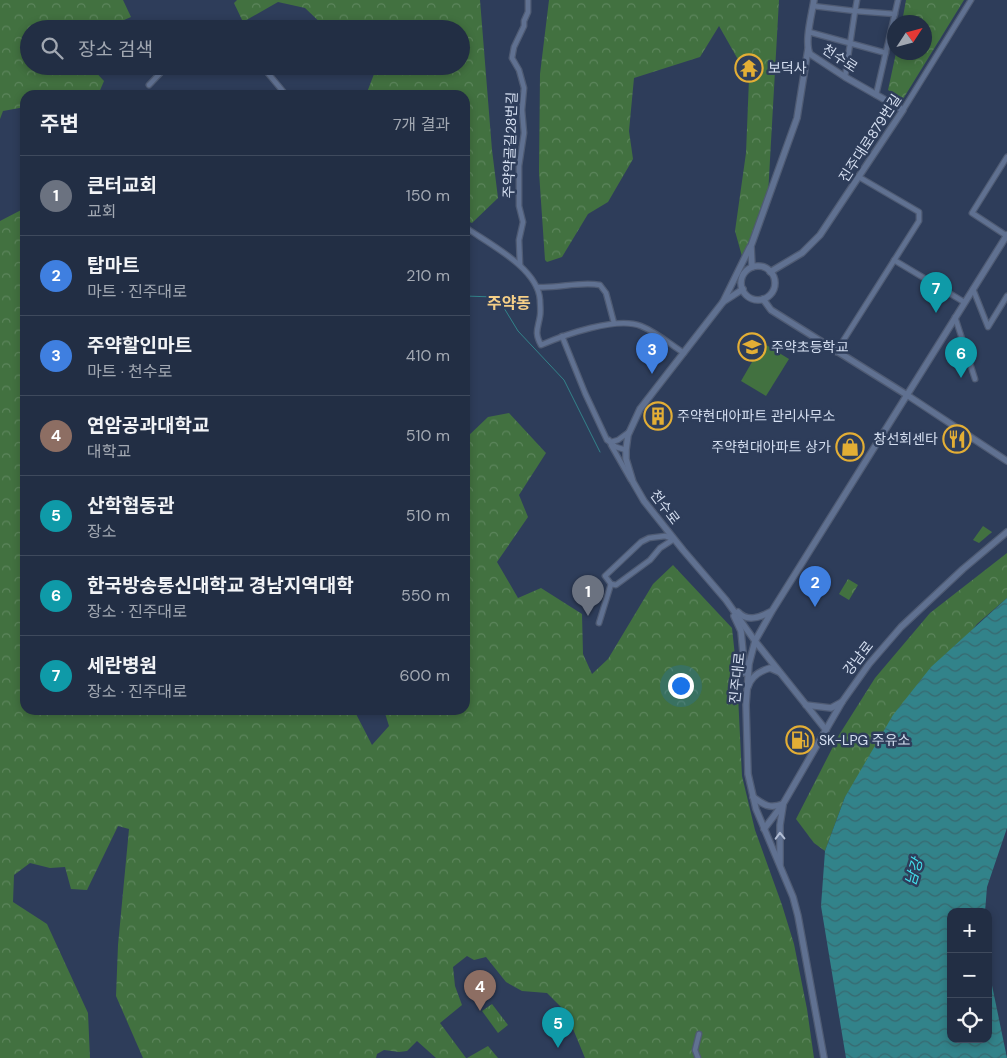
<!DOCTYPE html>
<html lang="ko">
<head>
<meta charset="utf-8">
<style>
	:root { --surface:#222e44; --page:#2e3a4f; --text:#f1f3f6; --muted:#a2a8b2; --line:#3f4a5d; --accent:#8bbbb9 }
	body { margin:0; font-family:"DM Sans","Noto Sans KR",sans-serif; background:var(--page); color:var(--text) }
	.controls { position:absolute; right:15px; bottom:15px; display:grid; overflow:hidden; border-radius:10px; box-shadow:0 2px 8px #0003 }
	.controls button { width:45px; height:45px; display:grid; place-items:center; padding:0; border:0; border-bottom:1px solid var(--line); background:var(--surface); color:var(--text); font:25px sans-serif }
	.compass { position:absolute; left:887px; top:15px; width:45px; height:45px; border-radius:50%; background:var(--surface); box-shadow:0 2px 8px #0003; rotate:54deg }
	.you { position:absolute; left:680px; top:685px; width:18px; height:18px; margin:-12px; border:4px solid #fff; border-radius:50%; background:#1a73e8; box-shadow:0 0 0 8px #1a73e833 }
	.badge { display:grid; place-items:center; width:32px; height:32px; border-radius:50%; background:var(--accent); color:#fff; font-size:16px; font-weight:700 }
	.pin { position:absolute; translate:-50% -41px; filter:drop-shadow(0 1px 2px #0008) }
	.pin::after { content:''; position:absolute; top:26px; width:18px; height:15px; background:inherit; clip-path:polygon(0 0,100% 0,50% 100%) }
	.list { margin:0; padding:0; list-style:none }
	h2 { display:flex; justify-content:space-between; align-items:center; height:65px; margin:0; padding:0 20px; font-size:21px }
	h2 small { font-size:16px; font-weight:400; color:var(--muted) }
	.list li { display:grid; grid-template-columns:32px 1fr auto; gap:15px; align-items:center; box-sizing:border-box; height:80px; padding:0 20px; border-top:1px solid var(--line) }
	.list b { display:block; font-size:19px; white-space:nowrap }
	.list p { margin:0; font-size:16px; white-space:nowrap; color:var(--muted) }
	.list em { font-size:16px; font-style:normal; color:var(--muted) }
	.icon { flex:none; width:28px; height:28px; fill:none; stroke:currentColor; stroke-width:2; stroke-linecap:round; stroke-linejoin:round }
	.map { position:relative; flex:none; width:1007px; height:1058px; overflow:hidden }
	.search { position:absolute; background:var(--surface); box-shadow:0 2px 8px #0003; left:20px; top:20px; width:450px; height:55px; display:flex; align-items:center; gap:12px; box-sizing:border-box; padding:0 18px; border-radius:28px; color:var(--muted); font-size:19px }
	.panel { position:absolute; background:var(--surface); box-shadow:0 2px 8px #0003; left:20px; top:90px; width:450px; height:625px; border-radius:15px }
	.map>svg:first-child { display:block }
	.grass { fill:url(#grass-tufts) }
	.forest { fill:url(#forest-crowns) }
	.garden { fill:#427140 }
	.water { fill:url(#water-waves) }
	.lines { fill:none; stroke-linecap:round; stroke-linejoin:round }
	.stream { stroke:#32838a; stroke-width:1 }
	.minor-casing { stroke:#4f5b73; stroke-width:7 }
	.tertiary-casing { stroke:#4f5b73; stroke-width:8 }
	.minor { stroke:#607191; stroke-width:4.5 }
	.tertiary { stroke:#607191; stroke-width:5.5 }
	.oneway { stroke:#b1bdd4 }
	.labels { text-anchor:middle; stroke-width:5; stroke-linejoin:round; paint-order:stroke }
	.street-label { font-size:14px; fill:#d4def0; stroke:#2e3d5a }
	.poi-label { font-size:14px; fill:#d4def0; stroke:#2e3d5a; text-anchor:start }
	.water-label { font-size:15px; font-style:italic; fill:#42e0ed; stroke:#2e3d5a }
	.quarter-label { font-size:16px; font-weight:bold; fill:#f5cf87; stroke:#2e3d5a }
</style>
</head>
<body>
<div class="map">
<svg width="1007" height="1058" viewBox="0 0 1007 1058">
	<defs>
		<pattern id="grass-tufts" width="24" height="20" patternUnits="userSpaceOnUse" patternTransform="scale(1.25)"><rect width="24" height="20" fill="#427140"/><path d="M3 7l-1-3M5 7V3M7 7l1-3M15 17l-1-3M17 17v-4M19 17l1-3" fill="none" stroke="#5c855c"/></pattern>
		<pattern id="forest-crowns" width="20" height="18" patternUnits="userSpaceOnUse" patternTransform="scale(1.25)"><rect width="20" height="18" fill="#427140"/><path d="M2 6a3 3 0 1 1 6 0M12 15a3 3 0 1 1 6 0" fill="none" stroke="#5c855c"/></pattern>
		<pattern id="water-waves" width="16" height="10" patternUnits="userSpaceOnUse" patternTransform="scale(1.25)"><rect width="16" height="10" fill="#32838a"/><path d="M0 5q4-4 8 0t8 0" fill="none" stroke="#386970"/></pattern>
	</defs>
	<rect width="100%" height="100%" fill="#2e3d5a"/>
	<path class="grass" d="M492 1004 508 1025 498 1033 482 1011Z"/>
	<g class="forest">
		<path d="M0 0H123L131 17 103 29H29V66H90L104 81 98 95H25V107L3 111 0 119Z"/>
		<path d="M237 0H480L492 150 498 198 472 223 465 220V95H366L374 74 366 66H461V29H327L305 8 278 2 243 22 234 3Z"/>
		<path d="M549 0H779L768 195 743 260 735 231 746 153 749 79 719 26 700 57 634 78 629 131 633 159 608 202 588 214 562 257 547 262 545 260 539 172 540 74Z"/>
		<path d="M906 0H964L903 99 888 90 896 53 924 52V22H902Z"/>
		<path d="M25 208V710H354L372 745 389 726 384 710H465V439L488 417 509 413 546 453 519 495 528 517 497 562 518 598 541 588 582 614 583 654 592 674 608 659 653 584 673 565 732 628 737 675 742 776 755 830 782 905 794 944 807 1009 814 1058H585L566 1012 547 993 522 991 506 982 486 957 474 960 467 956 453 967 455 986 462 1005 440 1023 466 1058H436L417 1041 407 1051 399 1052 384 1050 377 1054 376 1058H143L116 996 118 945 129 829 118 826 87 890 71 889 65 867 50 868 30 863 14 875 13 902 47 924 88 1013 90 1058H0V221Z"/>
		<path d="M983 526 992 532 979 543 973 540Z"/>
		<path d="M1007 553V598L977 624 845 797 825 851 814 843 796 819 839 735 875 678 930 613Z"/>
		<path d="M848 579 858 585 849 600 839 594Z"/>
		<path d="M488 1046 498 1058H467Z"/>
	</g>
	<path class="garden" d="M763 343 789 359 766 396 741 381Z"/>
	<path class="water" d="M1007 598V828L987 887 985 912H951V1039H988V966L1007 1058H846L821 906 825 851 845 797 893 715 931 667Z"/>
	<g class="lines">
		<path class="stream" d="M465 296 494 297 501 303 518 331 564 380 600 452"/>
		<g class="minor-casing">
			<g id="minor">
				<path d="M857 0 855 11 895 14"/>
				<path d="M813 6 855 11 845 77"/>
				<path d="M809 32 886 53"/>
				<path d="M173 66H177"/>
				<path d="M262 66 286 95"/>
				<path d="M149 85 167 66"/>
				<path d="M876 95 898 0"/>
				<path d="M903 110 971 0"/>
				<path d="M465 227C489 244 538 268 540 300 540 305 541 311 540 316 538 329 534 332 541 345 564 335 617 316 641 326 656 332 670 344 684 353"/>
				<path d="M1007 236 972 213 1007 157"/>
				<path d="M894 260 964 302"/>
				<path d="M520 265 519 240 523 222 519 206V166L524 133 522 110 524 88 519 70 512 58 514 47 524 26V21L528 12V0"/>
				<path d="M537 287C558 289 579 281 600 285L606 293 614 323"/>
				<path d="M973 289 988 327 1007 296"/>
				<path d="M955 317 975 379"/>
				<path d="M562 336 585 393 607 440 616 447 626 450"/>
				<path d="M836 352 919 221V212L859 177"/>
				<path d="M609 440 611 442 618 440 629 432"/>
				<path d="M611 445 631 480"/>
				<path d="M665 536 674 539 660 548 650 560 616 585 611 584 605 576 641 542 649 538Z"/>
				<path d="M599 623 611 584"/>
				<path d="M698 1058 695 1050 699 1034"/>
			</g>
		</g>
		<g class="tertiary-casing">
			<g id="tertiary">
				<circle cx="758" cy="283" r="17"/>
				<path d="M752 267 751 246 797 118 808 49"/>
				<path d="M770 272 802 253 820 235 903 110 845 77 810 54C804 42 812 14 814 0"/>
				<path d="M743 289 723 302 640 409 628 435 626 450V459L633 482 644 501 683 550 726 600 755 641 826 730"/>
				<path d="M763 299 771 310 907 395 1007 461"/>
				<path d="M723 302 750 247"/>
				<path d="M738 612C747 622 759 618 770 612"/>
				<path d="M734 616 741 631 745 673"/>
				<path d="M748 687C751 676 760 671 770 668L779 672"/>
				<path d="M806 705 831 708 842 702"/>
				<path d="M753 797C764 805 769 809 783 804"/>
				<path d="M764 829 783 804 842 702 869 664 901 627 963 569 1007 532"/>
				<path d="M780 864V825L783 806"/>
				<path d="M824 1058 798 916 793 897 756 809 748 774 746 705 749 664 755 641 772 611 1007 235"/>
			</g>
		</g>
		<use href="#minor" class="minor"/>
		<use href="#tertiary" class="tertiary"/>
	</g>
	<defs><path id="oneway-chevron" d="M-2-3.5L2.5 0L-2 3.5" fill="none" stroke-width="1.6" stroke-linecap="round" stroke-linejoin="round" transform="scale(1.25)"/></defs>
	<use class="oneway" href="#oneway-chevron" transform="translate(780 836) rotate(-91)"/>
	<defs>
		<g id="temple-ring" transform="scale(1.4375)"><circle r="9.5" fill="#2e3d5a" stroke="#e3ae35" stroke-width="1.5"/><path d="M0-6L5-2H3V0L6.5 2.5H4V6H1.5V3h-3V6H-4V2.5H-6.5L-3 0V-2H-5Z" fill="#e3ae35"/></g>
		<g id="school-ring" transform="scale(1.4375)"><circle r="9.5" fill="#2e3d5a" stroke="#e3ae35" stroke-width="1.5"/><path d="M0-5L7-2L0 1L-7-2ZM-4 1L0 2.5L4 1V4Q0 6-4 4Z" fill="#e3ae35"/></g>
		<g id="building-ring" transform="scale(1.4375)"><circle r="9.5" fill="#2e3d5a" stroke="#e3ae35" stroke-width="1.5"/><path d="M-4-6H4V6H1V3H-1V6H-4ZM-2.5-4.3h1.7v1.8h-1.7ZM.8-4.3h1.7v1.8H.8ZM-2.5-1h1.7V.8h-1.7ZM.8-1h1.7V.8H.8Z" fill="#e3ae35"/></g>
		<g id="restaurant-ring" transform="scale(1.4375)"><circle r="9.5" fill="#2e3d5a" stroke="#e3ae35" stroke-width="1.5"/><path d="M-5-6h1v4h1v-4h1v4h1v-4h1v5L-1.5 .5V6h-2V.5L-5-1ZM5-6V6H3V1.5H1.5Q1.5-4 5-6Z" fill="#e3ae35"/></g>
		<g id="shop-ring" transform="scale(1.4375)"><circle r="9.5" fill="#2e3d5a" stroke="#e3ae35" stroke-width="1.5"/><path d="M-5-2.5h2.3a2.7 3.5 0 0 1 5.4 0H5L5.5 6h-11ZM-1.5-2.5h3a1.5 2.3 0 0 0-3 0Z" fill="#e3ae35"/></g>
		<g id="fuel-ring" transform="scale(1.4375)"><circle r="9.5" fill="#2e3d5a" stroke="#e3ae35" stroke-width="1.5"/><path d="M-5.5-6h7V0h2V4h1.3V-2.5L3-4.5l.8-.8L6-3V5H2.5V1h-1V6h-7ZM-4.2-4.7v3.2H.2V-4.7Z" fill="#e3ae35"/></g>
	</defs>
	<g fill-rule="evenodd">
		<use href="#temple-ring" x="749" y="68"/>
		<use href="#school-ring" x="752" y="347"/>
		<use href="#building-ring" x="658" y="416"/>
		<use href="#restaurant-ring" x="957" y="439"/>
		<use href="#shop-ring" x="850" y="447"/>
		<use href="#fuel-ring" x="800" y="740"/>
	</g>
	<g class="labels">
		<g class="street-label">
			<text transform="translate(840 58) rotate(33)" y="5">천수로</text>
			<text transform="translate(870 138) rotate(-57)" y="5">진주대로879번길</text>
			<text transform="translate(510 145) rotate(-88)" y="5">주약약골길28번길</text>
			<text transform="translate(665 507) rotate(53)" y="5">천수로</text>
			<text transform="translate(858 658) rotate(-52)" y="5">강남로</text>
			<text transform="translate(737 678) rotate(-84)" y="5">진주대로</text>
		</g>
		<g class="poi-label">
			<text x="768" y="73">보덕사</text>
			<text x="771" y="352">주약초등학교</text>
			<text x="677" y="421">주약현대아파트 관리사무소</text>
			<text x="938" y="444" text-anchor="end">창선회센타</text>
			<text x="831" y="452" text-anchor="end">주약현대아파트 상가</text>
			<text x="819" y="745">SK-LPG 주유소</text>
		</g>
		<g class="water-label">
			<text transform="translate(914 872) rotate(-73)" y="5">남강</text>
		</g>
		<g class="quarter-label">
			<text x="509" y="309">주약동</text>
		</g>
	</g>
</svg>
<div class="controls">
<button>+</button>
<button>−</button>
<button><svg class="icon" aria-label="locate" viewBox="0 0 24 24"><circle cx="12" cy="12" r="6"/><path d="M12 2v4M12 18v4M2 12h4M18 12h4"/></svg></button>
</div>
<svg class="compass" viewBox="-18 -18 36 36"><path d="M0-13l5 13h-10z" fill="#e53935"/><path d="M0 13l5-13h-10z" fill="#a2a8b2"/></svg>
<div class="you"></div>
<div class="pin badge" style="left:588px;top:616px;background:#6b7280">1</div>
<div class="pin badge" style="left:815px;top:607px;background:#3f7fe0">2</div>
<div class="pin badge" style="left:652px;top:374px;background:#3f7fe0">3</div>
<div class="pin badge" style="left:480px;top:1011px;background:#8d6e63">4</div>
<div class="pin badge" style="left:558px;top:1048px;background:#0f9aa8">5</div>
<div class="pin badge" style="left:961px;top:378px;background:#0f9aa8">6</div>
<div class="pin badge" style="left:936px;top:313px;background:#0f9aa8">7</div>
<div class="search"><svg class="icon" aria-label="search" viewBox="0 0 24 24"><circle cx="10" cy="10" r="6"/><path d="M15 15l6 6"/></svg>장소 검색</div>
<section class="panel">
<h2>주변<small>7개 결과</small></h2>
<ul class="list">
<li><span class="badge" style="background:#6b7280">1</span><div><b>큰터교회</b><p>교회</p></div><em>150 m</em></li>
<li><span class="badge" style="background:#3f7fe0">2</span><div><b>탑마트</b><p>마트 · 진주대로</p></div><em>210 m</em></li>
<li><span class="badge" style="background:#3f7fe0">3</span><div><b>주약할인마트</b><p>마트 · 천수로</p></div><em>410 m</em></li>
<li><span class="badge" style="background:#8d6e63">4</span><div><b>연암공과대학교</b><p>대학교</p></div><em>510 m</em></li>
<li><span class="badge" style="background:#0f9aa8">5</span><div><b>산학협동관</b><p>장소</p></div><em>510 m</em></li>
<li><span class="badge" style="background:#0f9aa8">6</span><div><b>한국방송통신대학교 경남지역대학</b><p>장소 · 진주대로</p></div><em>550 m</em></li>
<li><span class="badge" style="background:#0f9aa8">7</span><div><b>세란병원</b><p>장소 · 진주대로</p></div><em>600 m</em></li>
</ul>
</section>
</div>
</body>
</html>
